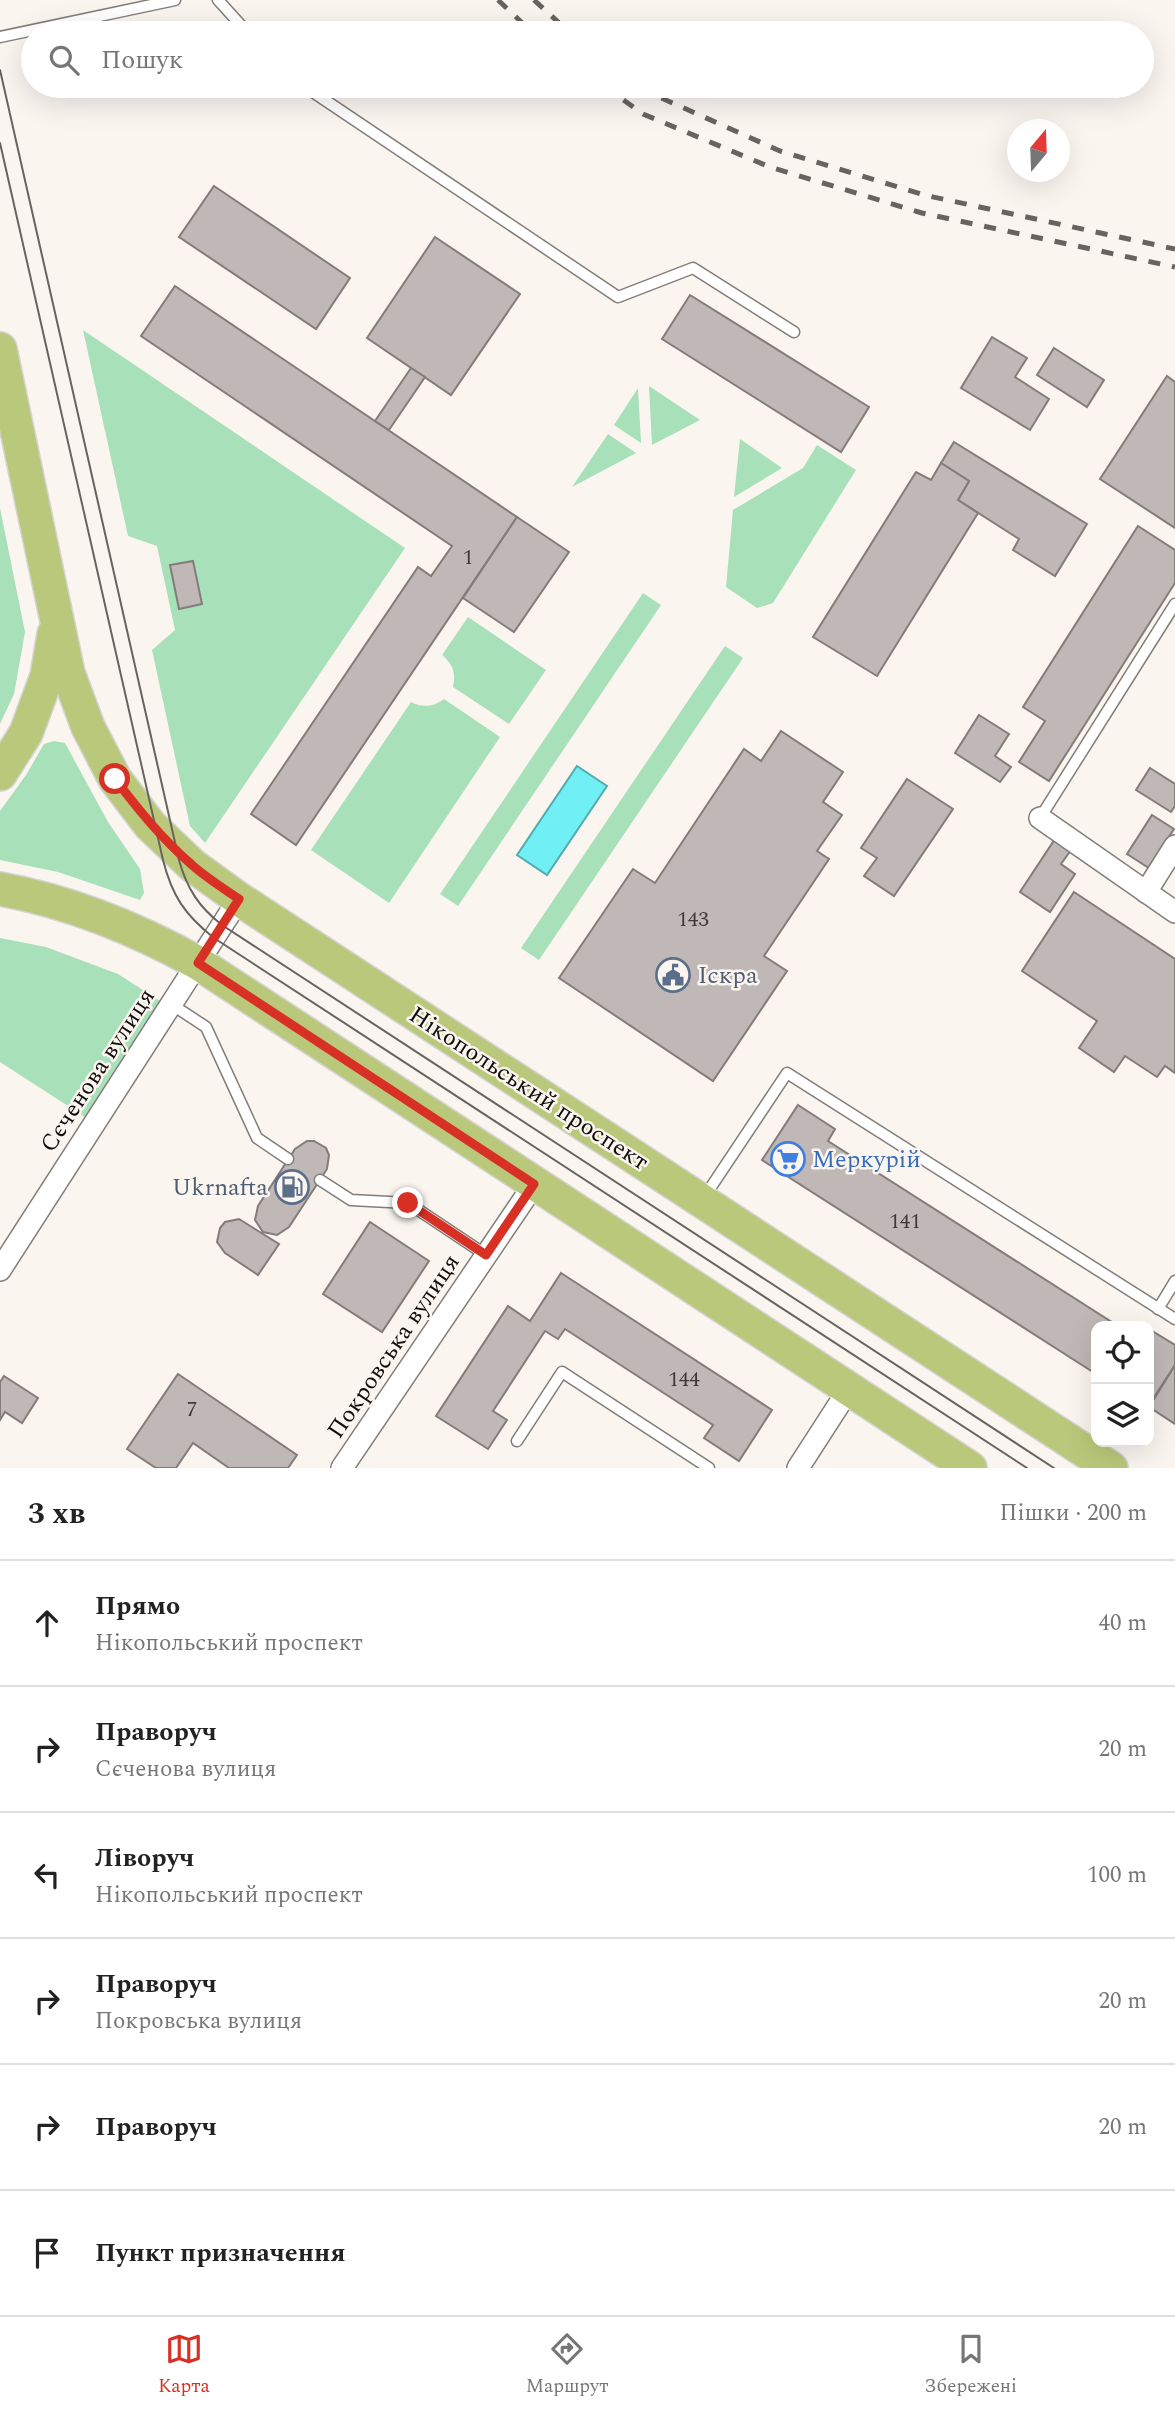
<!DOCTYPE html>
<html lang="uk">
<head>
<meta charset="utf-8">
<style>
	:root { --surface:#fff; --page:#f6f6f6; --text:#222; --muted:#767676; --line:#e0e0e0; --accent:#d93025 }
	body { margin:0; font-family:Spectral,serif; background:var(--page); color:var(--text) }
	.controls { position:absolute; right:21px; bottom:21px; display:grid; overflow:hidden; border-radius:14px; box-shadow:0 7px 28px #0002 }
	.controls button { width:63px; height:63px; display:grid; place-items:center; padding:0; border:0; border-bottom:2px solid var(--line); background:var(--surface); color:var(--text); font:35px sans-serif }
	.compass { position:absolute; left:1007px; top:119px; width:63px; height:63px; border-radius:50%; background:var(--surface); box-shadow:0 7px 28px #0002; rotate:19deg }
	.stop { position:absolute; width:21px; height:21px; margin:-16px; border:5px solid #d93025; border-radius:50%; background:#fff }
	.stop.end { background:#d93025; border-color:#fff; box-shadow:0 2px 7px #0008 }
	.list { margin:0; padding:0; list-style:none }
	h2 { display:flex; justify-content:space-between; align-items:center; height:91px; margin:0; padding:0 28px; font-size:30px }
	h2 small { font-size:23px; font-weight:400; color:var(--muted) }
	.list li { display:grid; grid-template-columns:46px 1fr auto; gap:21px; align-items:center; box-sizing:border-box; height:126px; padding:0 28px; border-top:2px solid var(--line) }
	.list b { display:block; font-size:26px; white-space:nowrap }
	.list p { margin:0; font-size:23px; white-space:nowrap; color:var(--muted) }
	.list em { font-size:23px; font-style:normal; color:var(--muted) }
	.icon { flex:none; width:38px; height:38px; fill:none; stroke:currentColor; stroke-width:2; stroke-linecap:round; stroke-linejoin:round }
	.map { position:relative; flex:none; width:1175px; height:1468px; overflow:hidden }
	.search { position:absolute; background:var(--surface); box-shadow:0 7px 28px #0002; left:21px; right:21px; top:21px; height:77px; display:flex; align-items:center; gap:18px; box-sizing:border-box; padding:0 24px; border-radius:38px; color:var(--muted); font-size:26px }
	.sheet { height:847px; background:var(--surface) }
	nav { display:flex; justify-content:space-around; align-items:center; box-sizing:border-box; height:98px; border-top:2px solid var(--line); background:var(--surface); font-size:19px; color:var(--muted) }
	nav a { display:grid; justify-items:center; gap:4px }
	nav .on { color:var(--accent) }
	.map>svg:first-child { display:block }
	.green { fill:#a8e0b9 }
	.water { fill:#70f0f5; stroke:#53acaf; stroke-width:2 }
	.building { fill:#c0b8b6; stroke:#837c7a; stroke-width:2 }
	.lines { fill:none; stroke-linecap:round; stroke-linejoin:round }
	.service-casing { stroke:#827d79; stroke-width:13 }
	.minor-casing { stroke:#827d79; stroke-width:24 }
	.primary-casing { stroke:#d4d4d3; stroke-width:36 }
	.service { stroke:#fff; stroke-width:10 }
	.minor { stroke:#fff; stroke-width:21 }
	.primary { stroke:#bac87b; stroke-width:33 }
	.tram { stroke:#676460; stroke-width:2 }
	.rail { stroke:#676460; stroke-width:5; stroke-dasharray:12 12; stroke-linecap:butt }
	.route { stroke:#d93025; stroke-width:9 }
	.labels { text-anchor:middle; stroke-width:5; stroke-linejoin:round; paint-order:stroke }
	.number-label { font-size:21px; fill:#3c3836 }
	.service-label { font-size:24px; fill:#4e5e75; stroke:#fbf5f0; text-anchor:start }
	.street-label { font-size:24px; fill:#100e0c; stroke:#fbf5f0 }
	.shop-label { font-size:24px; fill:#366cbe; stroke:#fbf5f0; text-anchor:start }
</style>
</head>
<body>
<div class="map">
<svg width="1175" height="1468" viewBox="0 0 1175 1468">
	<rect width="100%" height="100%" fill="#fbf5f0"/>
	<g class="green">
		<path d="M83 330 405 548 205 843 190 826 152 650 175 630 157 546 128 536Z"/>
		<path d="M649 386 700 420 652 445Z"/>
		<path d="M638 388 641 443 614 425Z"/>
		<path d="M608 434 636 453 572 487Z"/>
		<path d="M740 439 782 468 734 497Z"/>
		<path d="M817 445 856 470 773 603 757 608 726 587 733 510 803 468Z"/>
		<path d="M0 508 25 632 14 694 0 724Z"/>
		<path d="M643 593 661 605 458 906 440 894Z"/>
		<path d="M468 617 546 670 509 724 453 687C456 673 453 664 442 655Z"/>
		<path d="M725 646 743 658 539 960 521 948Z"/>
		<path d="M444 699 500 737 389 903 311 850 411 702C423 708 433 707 444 699Z"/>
		<path d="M54 741 65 743 108 822 140 869 144 893 140 900 58 872 0 860V811L26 775 44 744Z"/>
		<path d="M0 938 46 947 118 974 160 1001 85 1117 0 1062Z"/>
	</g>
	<path class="water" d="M577 766 607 786 547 875 517 855Z"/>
	<g class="building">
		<path d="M214 186 350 278 316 329 179 237Z"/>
		<path d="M435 237 520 294 451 395 367 338Z"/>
		<path d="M175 286 517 517 296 845 251 814 418 567 431 576 452 546 141 336Z"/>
		<path d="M690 295 869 407 841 452 662 339Z"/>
		<path d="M992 337 1027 358 1015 377 1049 399 1030 430 961 388Z"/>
		<path d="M1054 348 1104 380 1087 407 1037 375Z"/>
		<path d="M411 368 425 377 389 430 375 421Z"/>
		<path d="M1167 376 1175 382V528L1100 479Z"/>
		<path d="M954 442 1087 524 1055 576 1013 550 1019 539 958 500 969 481 941 463Z"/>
		<path d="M941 463 969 481 958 500 978 513 877 676 813 637 916 472 931 480Z"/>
		<path d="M517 517 569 552 514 632 463 598Z"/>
		<path d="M1138 526 1175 550V583L1049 781 1019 762 1045 721 1023 707Z"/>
		<path d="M193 561 202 604 179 609 170 565Z"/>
		<path d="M979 715 1009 734 995 756 1011 767 1000 782 955 753Z"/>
		<path d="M781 731 843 772 823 802 842 815 817 851 829 859 764 956 787 971 713 1081 559 978 633 869 655 883 744 749 761 761Z"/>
		<path d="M1150 768 1175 784V806L1171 812 1136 790Z"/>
		<path d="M907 779 953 809 894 896 864 876 877 858 861 848Z"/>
		<path d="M1152 815 1174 829 1149 868 1127 854Z"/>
		<path d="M1055 839 1071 850 1061 864 1075 874 1050 912 1020 892Z"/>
		<path d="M1074 892 1175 959V1073L1165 1066 1157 1077 1125 1056 1114 1072 1079 1048 1097 1021 1022 971Z"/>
		<path d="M798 1105 835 1129 828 1141 1118 1326H1096V1374L762 1160Z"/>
		<path d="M307 1141H314L326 1148 329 1155 327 1169 289 1227 277 1235 263 1232 255 1220 258 1206 295 1149Z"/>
		<path d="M239 1219 279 1244 258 1275 225 1253 217 1242 220 1228 225 1222Z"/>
		<path d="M370 1222 429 1261 382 1332 323 1294Z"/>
		<path d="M561 1273 772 1410 739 1461 704 1438 713 1425 565 1329 558 1339 545 1331 493 1411 507 1420 488 1449 436 1416 508 1306 530 1321Z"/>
		<path d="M1149 1329 1175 1345V1365L1149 1405Z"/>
		<path d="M1175 1365V1424L1149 1407Z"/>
		<path d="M178 1374 297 1455 288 1468H229L193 1443 176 1468H156L127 1449Z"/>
		<path d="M4 1376 38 1398 22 1423 5 1412 0 1420V1382Z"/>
	</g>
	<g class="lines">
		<g class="service-casing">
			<g id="service">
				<path d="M218 0 248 33"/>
				<path d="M0 37 175 0"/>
				<path d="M304 86 618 297 693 268 794 332"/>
				<path d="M1040 818 1175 604"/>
				<path d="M171 1004 206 1027 257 1138 288 1159"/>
				<path d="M320 1180 351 1200 408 1203 486 1255"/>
				<path d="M703 1199 787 1073 1175 1319"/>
				<path d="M1158 1309 1175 1281"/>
				<path d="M517 1441 562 1372 709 1468"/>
			</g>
		</g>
		<g class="minor-casing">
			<g id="minor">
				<path d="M1040 818 1175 912"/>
				<path d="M1146 892 1175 846"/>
				<path d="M0 1270 239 899"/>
				<path d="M342 1468 535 1183"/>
				<path d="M798 1468 849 1389"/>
			</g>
		</g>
		<g class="primary-casing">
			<g id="primary">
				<path d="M0 349 68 673 88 727 115 779 150 825 192 865 239 899 1111 1468"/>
				<path d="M0 774 26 733 47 676 54 634"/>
				<path d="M0 889C71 902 135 928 198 963L970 1468"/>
			</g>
		</g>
		<use href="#service" class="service"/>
		<use href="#minor" class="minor"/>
		<use href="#primary" class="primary"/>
		<g class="tram">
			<path d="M0 70 179 860C187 889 199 907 222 925L1054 1468"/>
			<path d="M0 143 163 860C172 896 185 915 214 938L1027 1468"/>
		</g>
		<g class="rail">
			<path d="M498 0 533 33"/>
			<path d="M534 0 570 33"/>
			<path d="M604 86 643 114 770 167 922 213 1175 267"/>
			<path d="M641 86 648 92 780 151 924 195 1175 249"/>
		</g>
	</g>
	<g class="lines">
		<path class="route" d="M115 779C138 809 162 839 191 864 205 877 223 888 239 899L198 963 534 1184 486 1255 408 1203"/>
	</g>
	<defs>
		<g id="civic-ring" transform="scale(1.75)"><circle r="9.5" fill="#fbf5f0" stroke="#5c6f8a" stroke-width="1.5"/><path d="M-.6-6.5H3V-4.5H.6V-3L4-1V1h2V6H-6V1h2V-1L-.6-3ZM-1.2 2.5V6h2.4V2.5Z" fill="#5c6f8a"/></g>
		<g id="supermarket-ring" transform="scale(1.75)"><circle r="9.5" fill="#fbf5f0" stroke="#3f7fe0" stroke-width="1.5"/><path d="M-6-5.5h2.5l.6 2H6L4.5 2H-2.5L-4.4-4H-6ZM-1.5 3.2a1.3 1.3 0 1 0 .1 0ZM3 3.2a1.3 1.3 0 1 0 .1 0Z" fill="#3f7fe0"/></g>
		<g id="fuel-ring" transform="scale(1.75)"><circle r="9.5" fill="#fbf5f0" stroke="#5c6f8a" stroke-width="1.5"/><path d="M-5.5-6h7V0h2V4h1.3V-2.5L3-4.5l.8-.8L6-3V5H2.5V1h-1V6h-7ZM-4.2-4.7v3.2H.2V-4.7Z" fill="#5c6f8a"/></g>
	</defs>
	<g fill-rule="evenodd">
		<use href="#civic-ring" x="673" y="975"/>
		<use href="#supermarket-ring" x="788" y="1159"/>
		<use href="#fuel-ring" x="292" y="1187"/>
	</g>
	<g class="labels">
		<g class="number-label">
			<text x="468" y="564">1</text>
			<text x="693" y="926">143</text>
			<text x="905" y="1228">141</text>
			<text x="684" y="1386">144</text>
			<text x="192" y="1416">7</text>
		</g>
		<g class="service-label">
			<text x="698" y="983">Іскра</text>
			<text x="268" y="1195" text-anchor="end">Ukrnafta</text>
		</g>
		<g class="street-label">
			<text transform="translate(97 1070) rotate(-57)" y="8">Сєченова вулиця</text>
			<text transform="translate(529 1088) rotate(33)" y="8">Нікопольський проспект</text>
			<text transform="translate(393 1346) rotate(-56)" y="8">Покровська вулиця</text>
		</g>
		<g class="shop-label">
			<text x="812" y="1167">Меркурій</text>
		</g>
	</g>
</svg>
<div class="controls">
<button><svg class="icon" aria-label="locate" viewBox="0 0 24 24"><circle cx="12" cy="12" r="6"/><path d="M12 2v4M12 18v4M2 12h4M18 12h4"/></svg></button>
<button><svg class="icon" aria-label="layers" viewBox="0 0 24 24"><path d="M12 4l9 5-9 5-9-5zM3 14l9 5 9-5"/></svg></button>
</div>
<svg class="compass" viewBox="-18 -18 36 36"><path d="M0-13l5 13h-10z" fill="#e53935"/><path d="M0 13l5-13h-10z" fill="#767676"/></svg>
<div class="stop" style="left:115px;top:779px"></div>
<div class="stop end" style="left:408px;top:1203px"></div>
<div class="search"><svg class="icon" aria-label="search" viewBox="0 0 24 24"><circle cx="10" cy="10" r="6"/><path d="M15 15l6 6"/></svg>Пошук</div>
</div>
<section class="sheet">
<h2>3 хв<small>Пішки · 200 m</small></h2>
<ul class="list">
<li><svg class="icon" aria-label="ahead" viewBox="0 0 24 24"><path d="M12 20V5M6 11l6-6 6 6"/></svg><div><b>Прямо</b><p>Нікопольський проспект</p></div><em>40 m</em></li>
<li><svg class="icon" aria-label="right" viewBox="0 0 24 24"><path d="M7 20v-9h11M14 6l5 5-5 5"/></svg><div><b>Праворуч</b><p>Сєченова вулиця</p></div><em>20 m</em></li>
<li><svg class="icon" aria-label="left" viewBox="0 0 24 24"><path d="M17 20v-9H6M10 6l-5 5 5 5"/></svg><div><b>Ліворуч</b><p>Нікопольський проспект</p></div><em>100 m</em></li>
<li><svg class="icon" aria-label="right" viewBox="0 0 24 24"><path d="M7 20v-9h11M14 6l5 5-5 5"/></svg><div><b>Праворуч</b><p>Покровська вулиця</p></div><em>20 m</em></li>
<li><svg class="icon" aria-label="right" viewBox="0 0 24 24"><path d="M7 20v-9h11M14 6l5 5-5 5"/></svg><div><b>Праворуч</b></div><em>20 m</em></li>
<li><svg class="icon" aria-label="arrive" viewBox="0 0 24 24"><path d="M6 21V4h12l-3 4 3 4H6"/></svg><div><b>Пункт призначення</b></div></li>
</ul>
</section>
<nav>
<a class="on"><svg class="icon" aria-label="map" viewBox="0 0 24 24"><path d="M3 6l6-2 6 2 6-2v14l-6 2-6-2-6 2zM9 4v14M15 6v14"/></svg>Карта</a>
<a><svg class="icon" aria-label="directions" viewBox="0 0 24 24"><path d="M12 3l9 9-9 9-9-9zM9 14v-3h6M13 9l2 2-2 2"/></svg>Маршрут</a>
<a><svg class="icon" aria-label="saved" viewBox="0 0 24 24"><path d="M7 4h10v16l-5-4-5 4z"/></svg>Збережені</a>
</nav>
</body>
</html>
